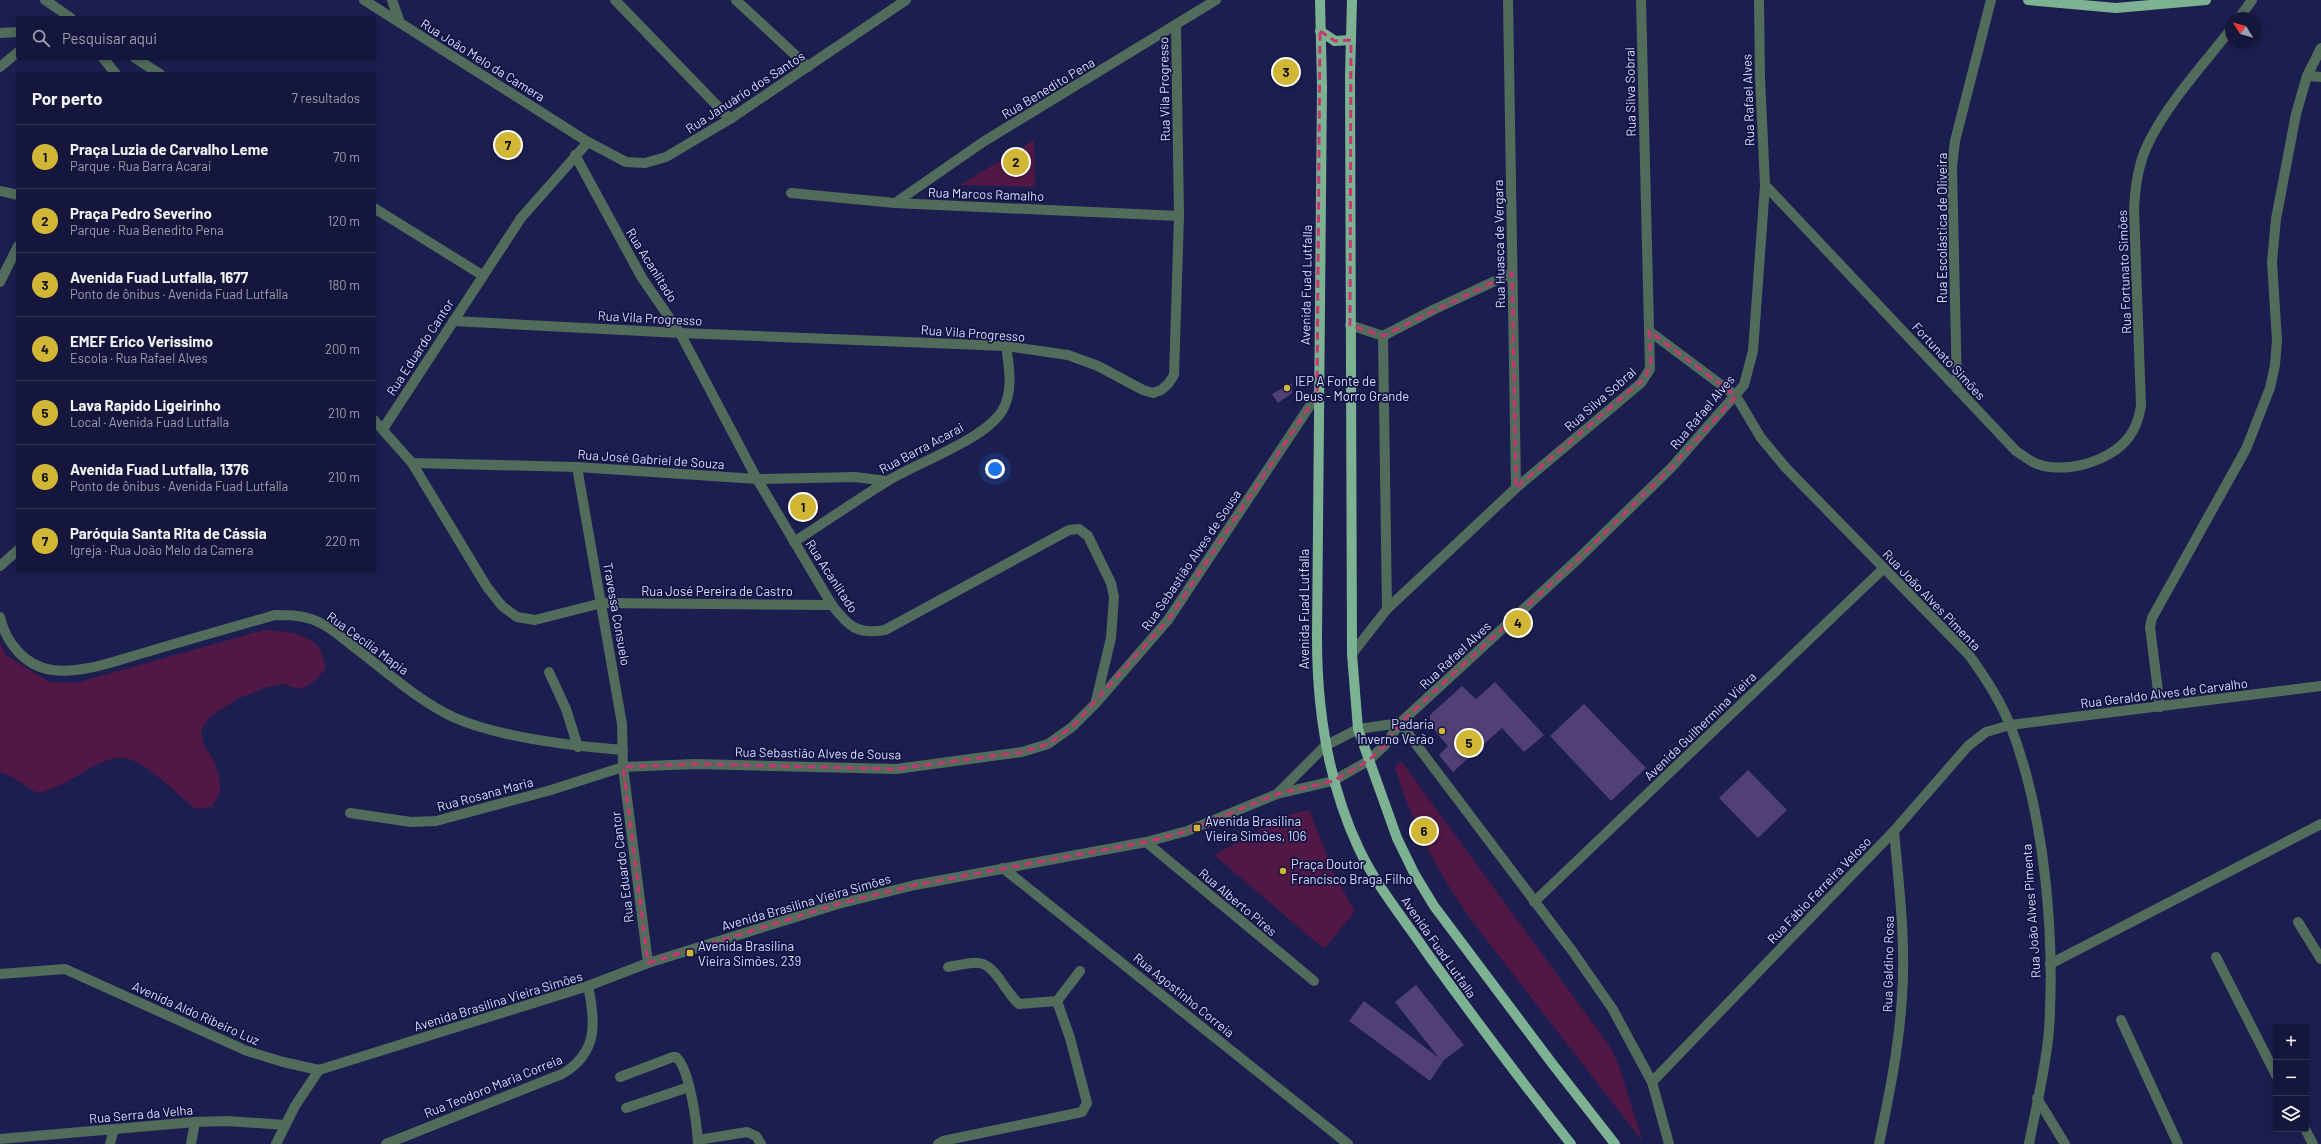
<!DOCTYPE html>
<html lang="pt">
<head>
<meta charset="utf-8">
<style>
	:root { --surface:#15163b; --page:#1e1f42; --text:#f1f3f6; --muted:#9d9faf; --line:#343555; --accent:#d2b736 }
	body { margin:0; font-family:Barlow,sans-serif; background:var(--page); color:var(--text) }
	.controls { position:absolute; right:12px; bottom:12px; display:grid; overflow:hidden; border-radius:4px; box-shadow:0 2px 6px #0003 }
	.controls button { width:36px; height:36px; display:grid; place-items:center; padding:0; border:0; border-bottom:1px solid var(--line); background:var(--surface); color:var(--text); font:20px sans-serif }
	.compass { position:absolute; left:2225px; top:12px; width:36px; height:36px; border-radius:50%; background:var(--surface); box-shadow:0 2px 6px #0003; rotate:307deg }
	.you { position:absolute; left:995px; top:469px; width:14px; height:14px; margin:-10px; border:3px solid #fff; border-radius:50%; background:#1a73e8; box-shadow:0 0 0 6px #1a73e833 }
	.badge { display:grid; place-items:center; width:26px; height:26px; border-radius:50%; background:var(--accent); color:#111; font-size:13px; font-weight:700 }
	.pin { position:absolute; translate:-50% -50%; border:2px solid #fff; box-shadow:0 1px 4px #0006 }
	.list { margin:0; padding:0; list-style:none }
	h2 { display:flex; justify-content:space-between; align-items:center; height:52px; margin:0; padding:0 16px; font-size:17px }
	h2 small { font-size:13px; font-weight:400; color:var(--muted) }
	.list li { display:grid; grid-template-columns:26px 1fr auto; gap:12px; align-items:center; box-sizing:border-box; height:64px; padding:0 16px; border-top:1px solid var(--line) }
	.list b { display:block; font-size:15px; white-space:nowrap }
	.list p { margin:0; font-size:13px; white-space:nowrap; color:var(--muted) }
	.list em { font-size:13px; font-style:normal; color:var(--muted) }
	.icon { flex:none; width:22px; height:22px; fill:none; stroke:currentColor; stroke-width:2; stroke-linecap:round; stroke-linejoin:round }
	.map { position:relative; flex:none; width:2321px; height:1144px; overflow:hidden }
	.search { position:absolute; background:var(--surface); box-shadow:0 2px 6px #0003; left:16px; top:16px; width:360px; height:44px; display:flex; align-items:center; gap:10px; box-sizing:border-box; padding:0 14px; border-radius:4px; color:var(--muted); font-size:15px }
	.panel { position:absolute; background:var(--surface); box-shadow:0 2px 6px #0003; left:16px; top:72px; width:360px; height:500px; border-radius:4px }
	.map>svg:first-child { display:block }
	.green { fill:#511846 }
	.building { fill:#514075 }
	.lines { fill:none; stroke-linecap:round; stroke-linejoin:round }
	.minor { stroke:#526c5b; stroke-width:10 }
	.major { stroke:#7cb291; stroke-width:10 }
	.marked { fill:none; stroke:#c53673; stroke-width:3; stroke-dasharray:8 5; stroke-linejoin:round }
	.poi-dot { fill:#d2b736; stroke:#131343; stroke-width:1.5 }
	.labels { text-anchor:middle; stroke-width:3.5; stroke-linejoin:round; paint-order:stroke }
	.street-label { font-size:13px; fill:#d8defe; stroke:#131343 }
	.poi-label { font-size:13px; fill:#d8defe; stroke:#131343; text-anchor:start }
</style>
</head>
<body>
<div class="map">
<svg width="2321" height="1144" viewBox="0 0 2321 1144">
	<rect width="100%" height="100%" fill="#1c1e4f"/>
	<g class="green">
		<path d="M1034 140 1035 187 960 185Z"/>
		<path d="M791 498 823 500 799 513Z"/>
		<path d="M264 630C280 631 307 632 318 647 322 652 324 662 326 668L314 682 301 689 282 684 267 687 237 699 210 717 201 730 204 746 213 759 219 776 220 792 212 807 196 809C176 795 141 753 115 758 106 760 95 765 87 770 70 780 57 789 37 793L9 775 0 772V642L6 655 49 682 76 683Z"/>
		<path d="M1401 761 1611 1048 1618 1064 1643 1142 1472 921C1438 873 1412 824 1395 767Z"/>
		<path d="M1309 810 1337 880 1355 911 1324 949 1214 855 1285 816Z"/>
	</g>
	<g class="building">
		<path d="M1292 383V393L1278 403 1272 394Z"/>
		<path d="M1495 682 1544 735 1524 752 1502 728 1453 772 1439 755 1448 746 1430 725V715L1462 686 1476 699Z"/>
		<path d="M1584 704 1646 768 1611 801 1550 736Z"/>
		<path d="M1748 770 1787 810 1758 838 1719 798Z"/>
		<path d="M1416 985 1464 1045 1444 1060 1430 1081 1349 1021 1364 1001 1439 1058 1395 1002Z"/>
	</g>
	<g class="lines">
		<g class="minor">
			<path d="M45 0 71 18"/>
			<path d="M364 0 588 142 626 162 645 163 666 157 730 119 906 0"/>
			<path d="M392 0 400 23"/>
			<path d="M615 0 730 119"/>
			<path d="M736 0 808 67"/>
			<path d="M1508 0 1516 488"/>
			<path d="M2239 18 2252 0"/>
			<path d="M0 33 18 32"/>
			<path d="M103 58 116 74"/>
			<path d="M135 58 160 74"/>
			<path d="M0 67 18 52"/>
			<path d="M2307 76 2321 77"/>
			<path d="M575 155 642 278 680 333 757 479 832 605C848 626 857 635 885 630L1069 530 1079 529 1088 536 1111 583 1114 597 1111 638 1096 701"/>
			<path d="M1765 185 2016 451C2021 454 2026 458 2031 461 2059 477 2111 462 2129 437 2136 428 2139 418 2141 406L2134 209C2135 189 2138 165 2147 146 2165 106 2204 64 2231 29"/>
			<path d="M0 191 18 195"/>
			<path d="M791 193 895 203 1179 216"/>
			<path d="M895 203 983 142 1216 0"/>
			<path d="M374 208 482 275"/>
			<path d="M0 282 18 246"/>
			<path d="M453 321 680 333 1006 346 1068 355 1098 366 1143 390 1153 393 1161 390 1168 384 1174 375 1179 216 1176 25"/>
			<path d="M1350 325 1383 336 1387 609"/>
			<path d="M1649 331 1736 396 1761 438 1786 468 1969 655C1985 677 2000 700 2010 725 2045 814 2055 935 2049 1030 2046 1068 2036 1107 2029 1144"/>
			<path d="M1383 336 1433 310 1512 273"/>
			<path d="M1957 389 1952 167 1955 141 1991 0"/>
			<path d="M374 420 412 463 487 587 502 606 517 617 535 620 602 603 832 605"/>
			<path d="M383 429 521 218 588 142"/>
			<path d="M412 463 577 467 757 479 855 477 887 481"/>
			<path d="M577 467 622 724 623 767 648 963"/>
			<path d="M794 542C825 522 855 501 886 482 916 463 984 440 1002 411 1014 391 1009 367 1006 346"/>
			<path d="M0 566 18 550"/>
			<path d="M0 617C6 643 25 666 52 670 84 674 117 660 147 652 190 639 233 627 275 615 288 615 299 615 311 619 327 624 341 637 354 647 386 671 417 700 453 717 500 738 572 746 623 750"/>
			<path d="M1352 654 1387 609 1516 488 1641 383 1650 369 1641 0"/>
			<path d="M549 672 566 709 578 747"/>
			<path d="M2160 707 2150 627 2152 618 2246 449 2270 388 2275 365 2277 340 2272 262 2276 219 2296 114 2307 76 2321 48"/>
			<path d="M1400 723 1573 952 1612 1008 1652 1082 1669 1144"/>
			<path d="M1278 793 1325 746 1358 729 1400 723"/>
			<path d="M350 813 411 822 436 821 551 790 623 767 695 764 896 769 1022 752 1048 744 1072 727 1096 703 1168 620 1317 395"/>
			<path d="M1146 842 1314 981"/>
			<path d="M1003 868 1348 1144"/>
			<path d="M1534 902 1884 568"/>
			<path d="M2298 922 2321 959"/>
			<path d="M2216 957 2276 1075"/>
			<path d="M2050 964 2321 824"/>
			<path d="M0 974 65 969 247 1051 283 1062 319 1070"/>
			<path d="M1057 1001 1080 971"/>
			<path d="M2121 1020 2178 1144"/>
			<path d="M620 1077 673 1057H676C690 1069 697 1125 698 1144"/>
			<path d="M1652 1082 1894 831 1968 746 1986 732 2010 725 2321 686"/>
			<path d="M2037 1098 2065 1144"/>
			<path d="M626 1108 689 1087"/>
			<path d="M2305 1129 2313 1144"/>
			<path d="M0 1139 195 1122 227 1121 285 1125"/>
			<path d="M698 1140 747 1132 756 1136 761 1144"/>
			<path d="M110 1144 114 1129"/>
			<path d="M191 1144 195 1122"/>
			<path d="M276 1144 295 1106 319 1070 588 986 648 963 838 904 915 885 1146 842 1187 831 1277 794 1333 781 1368 761 1385 745 1400 723 1578 559 1672 467 1744 385 1753 351 1765 185 1760 78 1759 0"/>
			<path d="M386 1144 562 1074C598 1053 596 1023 588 986"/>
			<path d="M938 1144 943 1141 1082 1112 1087 1103 1070 1038 1057 1001 1019 1004C1013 999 1010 993 1005 987 985 957 981 961 948 967"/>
			<path d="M1879 1144C1889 1096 1899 1047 1902 997 1906 942 1899 886 1894 831"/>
		</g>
		<g class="major">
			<path d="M1320 0 1322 86 1317 638C1317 710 1328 783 1359 849 1377 887 1404 919 1427 953 1474 1018 1521 1081 1571 1144"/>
			<path d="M1352 0 1350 76 1352 654 1358 729 1397 838 1414 873 1434 906 1551 1062 1615 1144"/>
			<path d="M2028 0 2116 8 2206 0"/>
			<path d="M1320 31 1335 41 1351 40"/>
		</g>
	</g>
	<path class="marked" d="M1320 31 1335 41 1351 40 1350 325 1383 336 1512 273 1516 488 1646 377 1651 360 1649 331 1736 396 1672 467 1578 559 1400 723 1385 745 1368 761 1333 781 1277 794 1187 831 1146 842 915 885 838 904 648 963 623 767 695 764 896 769 1022 752 1048 744 1072 727 1168 620 1317 395Z"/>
	<g class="poi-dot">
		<circle cx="1287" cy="388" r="4"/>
		<circle cx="1442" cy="731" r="4"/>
		<rect x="1193" y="824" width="8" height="8" rx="2"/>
		<circle cx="1283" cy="871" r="4"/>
		<rect x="686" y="949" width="8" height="8" rx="2"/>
	</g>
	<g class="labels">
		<g class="street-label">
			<text transform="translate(483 60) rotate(32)" y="5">Rua João Melo da Camera</text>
			<text transform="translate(1048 88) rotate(-31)" y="5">Rua Benedito Pena</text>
			<text transform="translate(1164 89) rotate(-91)" y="5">Rua Vila Progresso</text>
			<text transform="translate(745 92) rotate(-33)" y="5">Rua Januário dos Santos</text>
			<text transform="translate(1630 92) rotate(-91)" y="5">Rua Silva Sobral</text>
			<text transform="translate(1748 100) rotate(-92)" y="5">Rua Rafael Alves</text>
			<text transform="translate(986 194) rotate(2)" y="5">Rua Marcos Ramalho</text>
			<text transform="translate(1942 228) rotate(-90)" y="5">Rua Escolástica de Oliveira</text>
			<text transform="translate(1499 244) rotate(-91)" y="5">Rua Huasca de Vergara</text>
			<text transform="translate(652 265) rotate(58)" y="5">Rua Acanlitado</text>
			<text transform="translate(2124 272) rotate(-92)" y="5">Rua Fortunato Simões</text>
			<text transform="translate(1306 285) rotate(-89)" y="5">Avenida Fuad Lutfalla</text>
			<text transform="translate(650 318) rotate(3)" y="5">Rua Vila Progresso</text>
			<text transform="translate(973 333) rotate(4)" y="5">Rua Vila Progresso</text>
			<text transform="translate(420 347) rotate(-57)" y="5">Rua Eduardo Cantor</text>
			<text transform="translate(1949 361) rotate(47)" y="5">Fortunato Simões</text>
			<text transform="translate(1600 399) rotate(-41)" y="5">Rua Silva Sobral</text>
			<text transform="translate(1702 412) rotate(-50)" y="5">Rua Rafael Alves</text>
			<text transform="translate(921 448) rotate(-28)" y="5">Rua Barra Acarai</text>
			<text transform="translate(651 459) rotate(4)" y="5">Rua José Gabriel de Souza</text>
			<text transform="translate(1191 560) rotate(-56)" y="5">Rua Sebastião Alves de Sousa</text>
			<text transform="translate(832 576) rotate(57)" y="5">Rua Acanlitado</text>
			<text x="717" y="596">Rua José Pereira de Castro</text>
			<text transform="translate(1932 600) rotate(46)" y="5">Rua João Alves Pimenta</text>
			<text transform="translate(1304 609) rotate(-90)" y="5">Avenida Fuad Lutfalla</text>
			<text transform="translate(617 614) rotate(80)" y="5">Travessa Consuelo</text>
			<text transform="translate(368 643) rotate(36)" y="5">Rua Cecília Mapia</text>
			<text transform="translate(1455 655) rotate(-43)" y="5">Rua Rafael Alves</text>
			<text transform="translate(2164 693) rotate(-7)" y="5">Rua Geraldo Alves de Carvalho</text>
			<text transform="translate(1700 726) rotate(-44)" y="5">Avenida Guilhermina Vieira</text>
			<text transform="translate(818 753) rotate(1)" y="5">Rua Sebastião Alves de Sousa</text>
			<text transform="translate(485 794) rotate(-15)" y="5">Rua Rosana Maria</text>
			<text transform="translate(622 867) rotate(-97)" y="5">Rua Eduardo Cantor</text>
			<text transform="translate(1819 890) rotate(-46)" y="5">Rua Fábio Ferreira Veloso</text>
			<text transform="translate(806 902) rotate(-16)" y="5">Avenida Brasilina Vieira Simões</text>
			<text transform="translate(1238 902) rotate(40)" y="5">Rua Alberto Pires</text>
			<text transform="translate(2031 911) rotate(-94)" y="5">Rua João Alves Pimenta</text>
			<text transform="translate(1439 947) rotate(55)" y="5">Avenida Fuad Lutfalla</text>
			<text transform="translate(1888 964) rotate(-89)" y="5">Rua Galdino Rosa</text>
			<text transform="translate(1184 995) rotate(39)" y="5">Rua Agostinho Correia</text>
			<text transform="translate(498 1001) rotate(-17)" y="5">Avenida Brasilina Vieira Simões</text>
			<text transform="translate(196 1013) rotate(24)" y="5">Avenida Aldo Ribeiro Luz</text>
			<text transform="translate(493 1086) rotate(-22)" y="5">Rua Teodoro Maria Correia</text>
			<text transform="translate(141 1114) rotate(-5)" y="5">Rua Serra da Velha</text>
		</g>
		<g class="poi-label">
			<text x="1295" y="386">IEP A Fonte de<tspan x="1295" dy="15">Deus - Morro Grande</tspan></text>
			<text x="1434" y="729" text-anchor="end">Padaria<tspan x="1434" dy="15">Inverno Verão</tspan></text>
			<text x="1205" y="826">Avenida Brasilina<tspan x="1205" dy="15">Vieira Simões, 106</tspan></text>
			<text x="1291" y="869">Praça Doutor<tspan x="1291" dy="15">Francisco Braga Filho</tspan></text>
			<text x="698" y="951">Avenida Brasilina<tspan x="698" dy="15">Vieira Simões, 239</tspan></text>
		</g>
	</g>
</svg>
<div class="controls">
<button>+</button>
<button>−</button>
<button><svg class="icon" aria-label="layers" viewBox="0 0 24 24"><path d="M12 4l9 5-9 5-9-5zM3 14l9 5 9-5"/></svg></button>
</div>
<svg class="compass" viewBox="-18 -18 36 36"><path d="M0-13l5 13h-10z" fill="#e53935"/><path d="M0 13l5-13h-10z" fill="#9d9faf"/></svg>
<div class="you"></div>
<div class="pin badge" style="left:803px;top:507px">1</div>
<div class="pin badge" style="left:1016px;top:162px">2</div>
<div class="pin badge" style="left:1286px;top:72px">3</div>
<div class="pin badge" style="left:1518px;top:623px">4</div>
<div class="pin badge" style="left:1469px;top:743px">5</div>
<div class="pin badge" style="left:1424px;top:831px">6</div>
<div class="pin badge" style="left:508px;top:145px">7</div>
<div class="search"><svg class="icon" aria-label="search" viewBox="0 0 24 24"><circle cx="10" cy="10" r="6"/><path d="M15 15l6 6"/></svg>Pesquisar aqui</div>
<section class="panel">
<h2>Por perto<small>7 resultados</small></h2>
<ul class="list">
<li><span class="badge">1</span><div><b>Praça Luzia de Carvalho Leme</b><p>Parque · Rua Barra Acarai</p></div><em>70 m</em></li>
<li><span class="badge">2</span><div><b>Praça Pedro Severino</b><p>Parque · Rua Benedito Pena</p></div><em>120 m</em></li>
<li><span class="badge">3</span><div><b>Avenida Fuad Lutfalla, 1677</b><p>Ponto de ônibus · Avenida Fuad Lutfalla</p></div><em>180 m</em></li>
<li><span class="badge">4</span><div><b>EMEF Erico Verissimo</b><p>Escola · Rua Rafael Alves</p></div><em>200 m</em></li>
<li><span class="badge">5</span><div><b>Lava Rapido Ligeirinho</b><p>Local · Avenida Fuad Lutfalla</p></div><em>210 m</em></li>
<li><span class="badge">6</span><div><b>Avenida Fuad Lutfalla, 1376</b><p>Ponto de ônibus · Avenida Fuad Lutfalla</p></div><em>210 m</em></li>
<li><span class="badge">7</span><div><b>Paróquia Santa Rita de Cássia</b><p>Igreja · Rua João Melo da Camera</p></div><em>220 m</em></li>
</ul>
</section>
</div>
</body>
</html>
